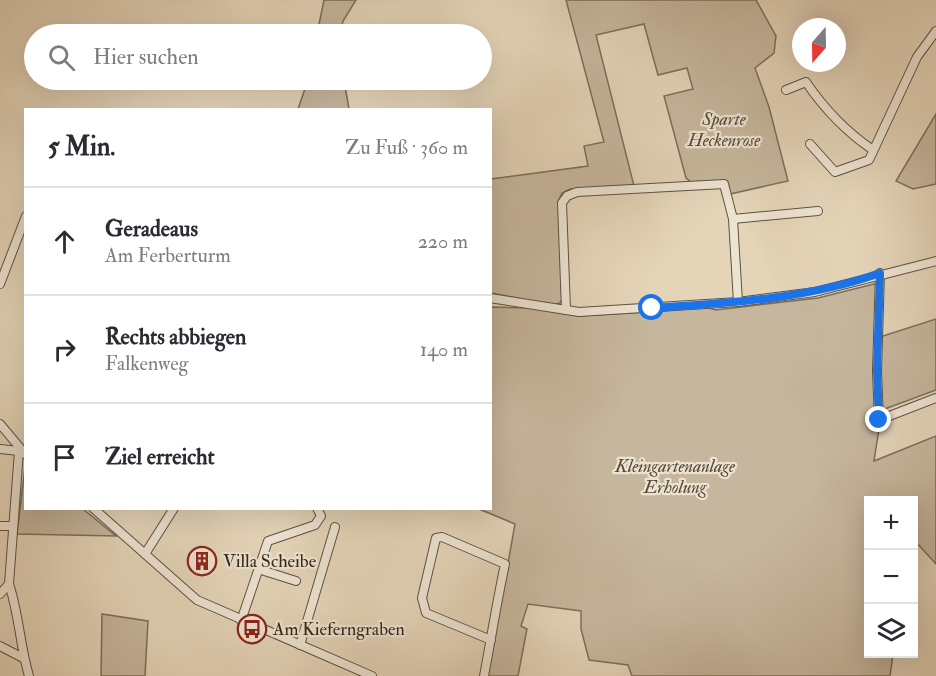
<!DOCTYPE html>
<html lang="de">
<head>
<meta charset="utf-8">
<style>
	:root { --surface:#fff; --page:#f7f7f7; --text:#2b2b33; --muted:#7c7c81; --line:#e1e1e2 }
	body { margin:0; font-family:"IM FELL Double Pica",serif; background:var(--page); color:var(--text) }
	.controls { position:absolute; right:18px; bottom:18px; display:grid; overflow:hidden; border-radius:0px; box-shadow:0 6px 24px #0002 }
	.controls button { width:54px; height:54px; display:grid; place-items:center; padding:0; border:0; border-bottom:2px solid var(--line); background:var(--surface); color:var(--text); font:30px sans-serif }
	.compass { position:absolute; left:792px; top:18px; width:54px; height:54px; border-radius:50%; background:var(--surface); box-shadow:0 6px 24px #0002; rotate:200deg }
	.stop { position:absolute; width:18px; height:18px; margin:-14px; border:4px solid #1a73e8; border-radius:50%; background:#fff }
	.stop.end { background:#1a73e8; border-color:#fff; box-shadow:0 2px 6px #0008 }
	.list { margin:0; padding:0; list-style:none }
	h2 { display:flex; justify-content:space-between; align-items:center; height:78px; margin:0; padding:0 24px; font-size:26px }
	h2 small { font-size:20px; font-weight:400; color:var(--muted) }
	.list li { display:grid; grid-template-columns:39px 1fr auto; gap:18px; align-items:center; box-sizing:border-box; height:108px; padding:0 24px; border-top:2px solid var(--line) }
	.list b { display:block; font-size:22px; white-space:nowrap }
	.list p { margin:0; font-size:20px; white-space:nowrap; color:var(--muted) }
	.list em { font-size:20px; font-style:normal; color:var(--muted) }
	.icon { flex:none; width:33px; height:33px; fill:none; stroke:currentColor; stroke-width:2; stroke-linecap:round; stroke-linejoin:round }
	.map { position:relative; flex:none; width:936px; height:676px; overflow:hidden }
	.search { position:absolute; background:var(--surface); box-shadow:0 6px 24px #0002; left:24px; top:24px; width:468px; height:66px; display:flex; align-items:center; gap:15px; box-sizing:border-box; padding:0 21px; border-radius:33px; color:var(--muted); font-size:22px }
	.panel { position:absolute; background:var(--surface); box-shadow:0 6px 24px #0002; left:24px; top:108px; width:468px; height:402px; border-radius:0px }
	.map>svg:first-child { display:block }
	.green { fill:#c6b69d; stroke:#7c6e5a; stroke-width:1.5 }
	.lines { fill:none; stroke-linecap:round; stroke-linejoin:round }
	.minor-casing { stroke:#5e5140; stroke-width:10 }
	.minor { stroke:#ede3d1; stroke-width:8 }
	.route { stroke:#1a73e8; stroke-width:8 }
	.labels { text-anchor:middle; stroke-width:4.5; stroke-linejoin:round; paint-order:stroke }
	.park-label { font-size:18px; font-style:italic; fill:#564939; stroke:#ede3d1 }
	.poi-label { font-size:18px; fill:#312518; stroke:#ede3d1; text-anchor:start }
</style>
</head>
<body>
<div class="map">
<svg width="936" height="676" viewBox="0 0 936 676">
	<rect width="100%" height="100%" fill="#e4d4b8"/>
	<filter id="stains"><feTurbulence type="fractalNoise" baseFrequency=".00333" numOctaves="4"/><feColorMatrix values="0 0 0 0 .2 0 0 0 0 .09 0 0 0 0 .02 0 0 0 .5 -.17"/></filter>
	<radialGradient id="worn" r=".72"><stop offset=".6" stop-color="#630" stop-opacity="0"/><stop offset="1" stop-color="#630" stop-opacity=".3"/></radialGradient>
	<g class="green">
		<path d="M324 0H356L343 21 340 34H317Z"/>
		<path d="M566 0H756L776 36 774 53 755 68 769 107 788 181 730 194 728 182 692 183 686 178 664 96 693 89 687 68 658 75 644 24 596 35 634 186 570 189 562 193 559 200 563 298 560 303 553 305 491 293V179L588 166 584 146 604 142Z"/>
		<path d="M308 80H344L349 109H298Z"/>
		<path d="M936 114V184L913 189 896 181Z"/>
		<path d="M878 283 880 337 936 319V390L882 410 874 461 936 436V564L914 540V500H868V654H893L890 676H632L628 665 589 660 581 629V611L528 604 521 626 527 629 518 676H488L515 524 479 509 490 508 491 307 532 308 578 316 647 312 652 315 656 312 702 306 716 310 818 298Z"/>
		<path d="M25 467 26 508 83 509 116 536 17 534Z"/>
		<path d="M102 614 148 621 145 676H101Z"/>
	</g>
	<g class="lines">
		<g class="minor-casing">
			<g id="minor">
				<path d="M786 90 806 82C825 110 845 131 873 150"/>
				<path d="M810 144 835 172 869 160 917 57 936 31"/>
				<path d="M733 219 818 211"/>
				<path d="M880 273 877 371 879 420 936 398"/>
				<path d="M0 284 26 216"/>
				<path d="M490 298 579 312 738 302 815 292 936 261"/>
				<path d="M566 310 562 203 567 196 577 192 724 184 733 219 738 302"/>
				<path d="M0 424 26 455"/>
				<path d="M0 449 19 451"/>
				<path d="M93 508 197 600 372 676"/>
				<path d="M0 526H12"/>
				<path d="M145 554 174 508"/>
				<path d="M258 569 296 581"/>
				<path d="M9 584C19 614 20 646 29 676"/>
				<path d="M0 594 9 584 19 451"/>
				<path d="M241 621 268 541 315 525 321 516 317 508"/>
				<path d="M300 645 335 527"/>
				<path d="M0 646 23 658"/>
				<path d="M484 676C491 639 497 601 505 564L442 537 436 538 422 598 426 613 491 640"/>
			</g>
		</g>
		<use href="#minor" class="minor"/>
	</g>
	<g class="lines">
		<path class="route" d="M652 308C729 303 807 299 880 273L877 370 879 420"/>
	</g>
	<defs>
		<g id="building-ring" transform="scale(1.5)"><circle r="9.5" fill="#ede3d1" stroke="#8f2418" stroke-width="1.5"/><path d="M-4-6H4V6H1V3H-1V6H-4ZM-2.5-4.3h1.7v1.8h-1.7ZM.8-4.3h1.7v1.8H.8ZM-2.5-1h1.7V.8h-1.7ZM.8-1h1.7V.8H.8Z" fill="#8f2418"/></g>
		<g id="bus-ring" transform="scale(1.5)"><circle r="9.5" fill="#ede3d1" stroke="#8f2418" stroke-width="1.5"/><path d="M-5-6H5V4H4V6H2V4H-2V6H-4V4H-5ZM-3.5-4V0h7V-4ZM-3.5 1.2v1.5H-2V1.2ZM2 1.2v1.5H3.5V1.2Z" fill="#8f2418"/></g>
	</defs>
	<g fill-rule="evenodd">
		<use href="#building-ring" x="202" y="561"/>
		<use href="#bus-ring" x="252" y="629"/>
	</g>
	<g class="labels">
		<g class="park-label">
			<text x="724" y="125">Sparte<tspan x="724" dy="21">Heckenrose</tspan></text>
			<text x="675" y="472">Kleingartenanlage<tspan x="675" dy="21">Erholung</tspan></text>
		</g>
		<g class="poi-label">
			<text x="223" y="567">Villa Scheibe</text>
			<text x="273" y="635">Am Kieferngraben</text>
		</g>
	</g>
	<rect width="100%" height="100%" filter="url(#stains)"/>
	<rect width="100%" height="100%" fill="url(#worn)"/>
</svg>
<div class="controls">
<button>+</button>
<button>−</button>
<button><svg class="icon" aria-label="layers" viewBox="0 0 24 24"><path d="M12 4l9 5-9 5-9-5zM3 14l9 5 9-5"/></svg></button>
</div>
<svg class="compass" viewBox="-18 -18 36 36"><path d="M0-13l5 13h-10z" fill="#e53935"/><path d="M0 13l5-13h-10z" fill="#7c7c81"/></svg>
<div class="stop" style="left:652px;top:308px"></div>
<div class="stop end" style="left:879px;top:420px"></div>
<div class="search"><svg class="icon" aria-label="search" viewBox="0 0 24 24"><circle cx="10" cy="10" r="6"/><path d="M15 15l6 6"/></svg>Hier suchen</div>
<section class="panel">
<h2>5 Min.<small>Zu Fuß · 360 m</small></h2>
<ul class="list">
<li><svg class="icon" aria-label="ahead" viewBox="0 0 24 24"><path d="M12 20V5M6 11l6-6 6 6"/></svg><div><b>Geradeaus</b><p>Am Ferberturm</p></div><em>220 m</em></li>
<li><svg class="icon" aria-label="right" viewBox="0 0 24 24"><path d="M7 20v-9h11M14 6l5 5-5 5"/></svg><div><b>Rechts abbiegen</b><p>Falkenweg</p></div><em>140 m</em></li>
<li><svg class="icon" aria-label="arrive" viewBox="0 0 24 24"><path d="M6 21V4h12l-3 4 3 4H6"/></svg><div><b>Ziel erreicht</b></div></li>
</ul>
</section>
</div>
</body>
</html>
